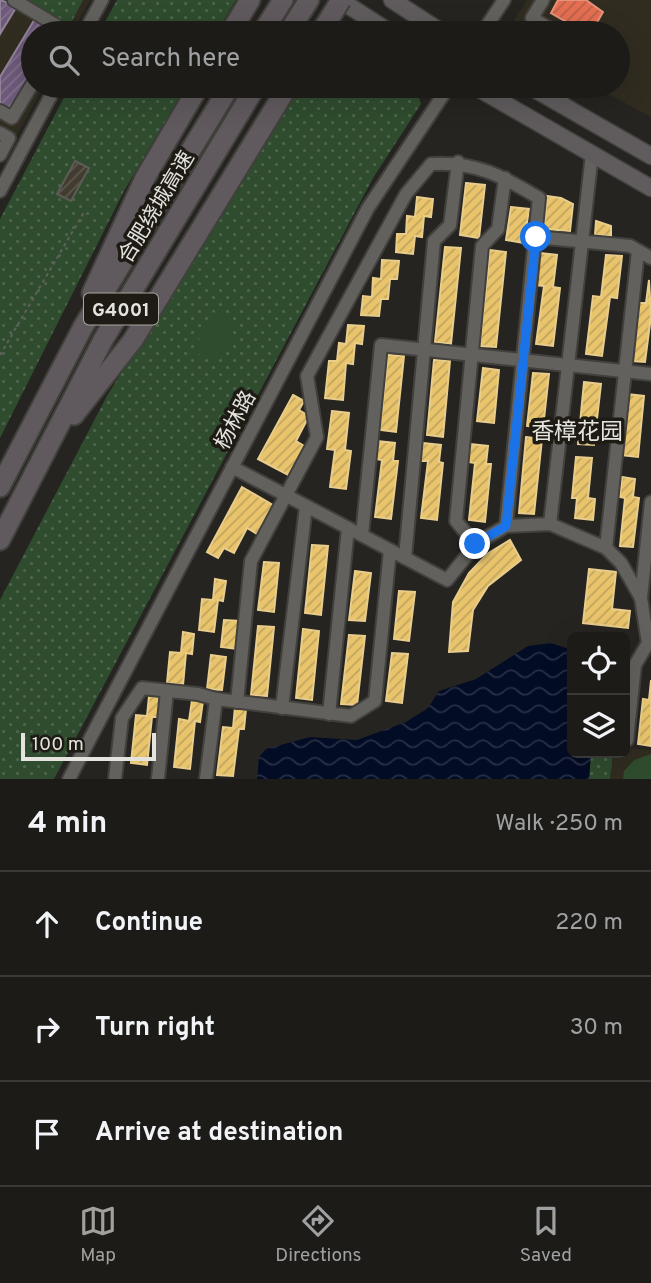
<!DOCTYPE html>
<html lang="en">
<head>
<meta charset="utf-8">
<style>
	:root { --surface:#1c1b18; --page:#252421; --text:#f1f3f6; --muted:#a0a1a2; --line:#3a3937; --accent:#a2a09c }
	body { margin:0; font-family:Overpass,"Noto Sans SC",sans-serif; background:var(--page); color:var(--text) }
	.controls { position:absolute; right:21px; bottom:21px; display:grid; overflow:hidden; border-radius:10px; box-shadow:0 7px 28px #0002 }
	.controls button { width:63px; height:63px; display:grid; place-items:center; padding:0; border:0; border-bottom:2px solid var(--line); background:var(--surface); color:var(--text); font:35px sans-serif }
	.scale { position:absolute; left:21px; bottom:18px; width:135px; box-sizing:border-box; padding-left:7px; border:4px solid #e5e3de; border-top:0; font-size:19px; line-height:24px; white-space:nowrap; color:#e5e3de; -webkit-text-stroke:5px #1e1b14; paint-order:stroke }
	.stop { position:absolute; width:21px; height:21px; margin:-16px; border:5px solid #1a73e8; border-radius:50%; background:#fff }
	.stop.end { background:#1a73e8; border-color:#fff; box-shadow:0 2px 7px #0008 }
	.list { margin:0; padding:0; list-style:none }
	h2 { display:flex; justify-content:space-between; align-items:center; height:91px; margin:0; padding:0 28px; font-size:30px }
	h2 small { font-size:23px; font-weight:400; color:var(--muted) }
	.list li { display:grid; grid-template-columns:46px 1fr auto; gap:21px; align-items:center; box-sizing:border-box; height:105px; padding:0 28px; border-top:2px solid var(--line) }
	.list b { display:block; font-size:26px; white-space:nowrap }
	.list em { font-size:23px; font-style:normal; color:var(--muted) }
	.icon { flex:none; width:38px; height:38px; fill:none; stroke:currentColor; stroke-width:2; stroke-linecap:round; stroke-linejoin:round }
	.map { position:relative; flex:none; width:651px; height:779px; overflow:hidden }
	.search { position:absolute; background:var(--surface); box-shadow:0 7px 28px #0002; left:21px; right:21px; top:21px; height:77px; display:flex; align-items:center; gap:18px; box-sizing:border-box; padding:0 24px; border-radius:38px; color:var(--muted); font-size:26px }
	.sheet { height:406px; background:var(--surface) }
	nav { display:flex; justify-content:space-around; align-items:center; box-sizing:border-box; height:98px; border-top:2px solid var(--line); background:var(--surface); font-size:19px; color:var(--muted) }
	nav a { display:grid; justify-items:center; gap:4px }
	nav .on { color:var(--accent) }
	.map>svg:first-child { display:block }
	.built { fill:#302c20 }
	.grass { fill:url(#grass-dots) }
	.pitch { fill:#2f4c2e }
	.water { fill:url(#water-waves) }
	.homes { fill:url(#homes-hatch); stroke:#e8cd8d; stroke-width:2 }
	.shops { fill:url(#shops-hatch); stroke:#e6927b; stroke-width:2 }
	.offices { fill:url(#offices-hatch); stroke:#918298; stroke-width:2 }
	.building { fill:url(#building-hatch); stroke:#5e5c59; stroke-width:2 }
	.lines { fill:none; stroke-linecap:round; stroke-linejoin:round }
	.minor-casing { stroke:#41403c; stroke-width:16 }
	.major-casing { stroke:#41403c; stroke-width:19 }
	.highway-casing { stroke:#41403c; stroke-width:23 }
	.path { stroke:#61605d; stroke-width:2; stroke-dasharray:3.5 3.5; stroke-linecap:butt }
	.minor { stroke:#62615e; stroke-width:12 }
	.major { stroke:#605c5d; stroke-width:16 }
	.highway { stroke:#605a5e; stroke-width:19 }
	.highway-bridge-casing { stroke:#41403c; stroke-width:23; stroke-linecap:butt }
	.highway-bridge { stroke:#605a5e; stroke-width:19 }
	.route { stroke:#1a73e8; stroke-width:9 }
	.labels { text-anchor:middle; stroke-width:7; stroke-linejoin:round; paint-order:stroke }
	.shield { fill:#1e1b14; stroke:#a9a7a1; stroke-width:2 }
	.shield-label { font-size:19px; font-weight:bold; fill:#e5e3de }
	.street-label { font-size:21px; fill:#e5e3de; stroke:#1e1b14 }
	.neighbourhood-label { font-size:23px; fill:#e5e3de; stroke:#1e1b14 }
</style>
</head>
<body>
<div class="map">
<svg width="651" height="779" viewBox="0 0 651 779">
	<defs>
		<pattern id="grass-dots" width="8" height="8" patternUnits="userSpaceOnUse" patternTransform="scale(1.75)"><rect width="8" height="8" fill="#2f4c2e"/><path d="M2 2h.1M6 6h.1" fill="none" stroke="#4d664c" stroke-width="1.8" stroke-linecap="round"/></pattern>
		<pattern id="water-waves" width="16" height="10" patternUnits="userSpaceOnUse" patternTransform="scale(1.75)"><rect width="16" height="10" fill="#030c25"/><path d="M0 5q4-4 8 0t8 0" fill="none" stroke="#282f44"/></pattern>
		<pattern id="homes-hatch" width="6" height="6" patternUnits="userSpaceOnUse" patternTransform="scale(1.75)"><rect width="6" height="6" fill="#e9c46a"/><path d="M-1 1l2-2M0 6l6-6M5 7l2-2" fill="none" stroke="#c0a460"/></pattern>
		<pattern id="shops-hatch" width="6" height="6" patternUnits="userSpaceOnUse" patternTransform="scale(1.75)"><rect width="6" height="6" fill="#e76f51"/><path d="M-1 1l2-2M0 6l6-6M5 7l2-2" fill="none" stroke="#b6624d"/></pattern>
		<pattern id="offices-hatch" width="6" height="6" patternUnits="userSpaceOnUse" patternTransform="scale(1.75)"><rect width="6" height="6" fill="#6d597a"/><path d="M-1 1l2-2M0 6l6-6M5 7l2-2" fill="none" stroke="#82718c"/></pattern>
		<pattern id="building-hatch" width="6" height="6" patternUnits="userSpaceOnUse" patternTransform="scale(1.75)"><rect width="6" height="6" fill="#413c2f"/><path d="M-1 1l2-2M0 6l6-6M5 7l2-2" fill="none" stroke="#5c584d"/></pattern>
	</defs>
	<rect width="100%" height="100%" fill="#262420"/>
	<g class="built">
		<path d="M0 0H90L72 33H33V86H44L16 137 0 128Z"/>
		<path d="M527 0H651V117L593 86H618V33H514L511 25Z"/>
		<path d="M625 748 651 750V779H610L613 753H625Z"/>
	</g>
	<g class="grass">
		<path d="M25 0H83L69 27Z"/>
		<path d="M117 0H236L216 33H99Z"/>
		<path d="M70 86H186L124 191 0 438V219Z"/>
		<path d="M298 86H415L421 104 373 178 54 779H0V600L107 396Z"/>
		<path d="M591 753H613L610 779H589Z"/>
	</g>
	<g class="pitch">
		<path d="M213 312 237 325 216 363 193 351Z"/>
		<path d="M651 754V779H623L624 771 634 760Z"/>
	</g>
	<path class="water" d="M551 643 572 650V753H591L589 779H257L259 757 266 749 310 737 357 740 406 722 428 708 439 691 476 679 528 646Z"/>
	<g class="homes">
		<path d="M466 183 485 185 479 238 460 235Z"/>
		<path d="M547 196 561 198 573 204 570 231 544 229Z"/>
		<path d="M417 197 433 199 431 217 424 216 422 237 415 236 413 254 396 252 397 234H406L407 216 415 217Z"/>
		<path d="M511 207 529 209 524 243 506 240Z"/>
		<path d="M596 221 611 226V236L595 235Z"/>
		<path d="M445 247 461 248 451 344 435 342Z"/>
		<path d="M490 250 506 252 496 347 480 346Z"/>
		<path d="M540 253 557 255 553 287 560 288 553 346 536 344 544 286 535 285Z"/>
		<path d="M606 255 622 256 617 298 610 297 602 356 586 354 593 296 601 297Z"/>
		<path d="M382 260 399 261 397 279H390L388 299H381L379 316 361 315 363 296 372 297 373 278 381 279Z"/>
		<path d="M649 280 651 316 645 362 632 361 639 303H646Z"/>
		<path d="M348 325 364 326 362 344 355 343 353 364 346 363 343 400 325 398 329 361H337L339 343 346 344Z"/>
		<path d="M388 355 404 356 396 432 380 430Z"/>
		<path d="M434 360 450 361 443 437 427 435Z"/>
		<path d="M483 368 499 370 494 423 477 421Z"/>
		<path d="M533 373 549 374 543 428 527 426Z"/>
		<path d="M584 382 601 384 594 445 578 444Z"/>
		<path d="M627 394 644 396 638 457 621 455Z"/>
		<path d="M293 395 304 401 299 410 309 416 296 441 306 447 290 476 258 459Z"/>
		<path d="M332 411 349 413 345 450 351 451 346 489 330 487 335 450 327 449Z"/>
		<path d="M526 437 542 439 534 514 519 513Z"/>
		<path d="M377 441 395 443 393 461H398L391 519 375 517 382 460 375 459Z"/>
		<path d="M423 443 441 445 439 462 443 463 437 520 421 518 428 461H421Z"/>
		<path d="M470 444 488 446 486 464H491L485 522 469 520 475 463 468 462Z"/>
		<path d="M576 457 592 458 588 498 595 499 593 520 575 518 577 498H572Z"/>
		<path d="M622 477 635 479 633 497 639 498 633 547 620 546 625 498 620 497Z"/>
		<path d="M242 487 273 505 257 534 247 528 234 553 224 548 218 558 207 552Z"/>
		<path d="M510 540 521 560 488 586 473 610 468 651 449 652 453 602 469 573 487 554Z"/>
		<path d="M312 545 328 546 321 615 305 613Z"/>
		<path d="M264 562 279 563 274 612 258 610Z"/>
		<path d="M589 569 616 572 612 609 630 611 628 628 583 623Z"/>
		<path d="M355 571 371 573 365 621 349 620Z"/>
		<path d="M215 579 226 581 223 601 218 600 214 632 199 630 202 599 213 600Z"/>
		<path d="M399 591 415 592 409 641 394 639Z"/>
		<path d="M224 620 240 621 237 649 221 647Z"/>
		<path d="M258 626 274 627 267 696 251 695Z"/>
		<path d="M303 629 319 631 312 700 296 698Z"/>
		<path d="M183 632 194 634 192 654 186 653 183 685 167 683 170 652 181 653Z"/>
		<path d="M349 635 365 636 357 705 341 704Z"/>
		<path d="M392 653 408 654 402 703 386 701Z"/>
		<path d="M211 655 226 657 222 690 207 689Z"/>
		<path d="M651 680V746L638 744 643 699 649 700Z"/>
		<path d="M149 696 160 697 158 717H152L147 765 131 763 136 715 147 716Z"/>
		<path d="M192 700 203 701 200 722 195 721 190 769 174 767 179 719 189 721Z"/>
		<path d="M235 707 246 709 244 729H239L233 776 217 775 223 727 233 728Z"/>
	</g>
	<path class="shops" d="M558 0H586L603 12 591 33H586L551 13Z"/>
	<g class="offices">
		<path d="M0 0 17 6 0 34Z"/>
		<path d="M36 17 58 30 57 33H33V72L9 113 0 108V77Z"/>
	</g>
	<path class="building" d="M75 161 89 168 71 201 57 194Z"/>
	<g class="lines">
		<g class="minor-casing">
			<g id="minor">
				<path d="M14 0 64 30 62 33"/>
				<path d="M543 0 532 18 557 33"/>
				<path d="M84 33 102 0"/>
				<path d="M482 33 504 0"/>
				<path d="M558 103 568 86"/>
				<path d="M0 111 12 118 33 83"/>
				<path d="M0 133 9 138 0 155"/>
				<path d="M0 191 56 86"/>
				<path d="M536 237 630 246 651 258"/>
				<path d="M232 467 447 580 477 543 506 526 550 524 606 548 621 563 641 598 648 643H651"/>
				<path d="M550 524 592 154"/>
				<path d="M362 535 381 345 651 374"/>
				<path d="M475 544 456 521 482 246 498 229 505 178"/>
				<path d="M606 548 638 251"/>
				<path d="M405 558 434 241 450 225 458 162"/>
				<path d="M641 598 651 502"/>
				<path d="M237 702 251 561 317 437 307 376 406 194 431 164C475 161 502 176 539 198L506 526"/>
				<path d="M282 708 306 506"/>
				<path d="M329 714 348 528"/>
				<path d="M627 740 635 665 648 643"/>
				<path d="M69 779 368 208 449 86"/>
				<path d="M115 779 122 718 142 688 198 694 216 699"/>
				<path d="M158 779 167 691"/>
				<path d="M206 779 216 699 351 716 375 701 390 550"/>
			</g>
		</g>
		<g class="major-casing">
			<g id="major">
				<path d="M340 0 391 33"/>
				<path d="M392 0 443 33"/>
				<path d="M474 86 651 188"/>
				<path d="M529 86 651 156"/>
			</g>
		</g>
		<g class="highway-casing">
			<g id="highway">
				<path d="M230 33 250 0"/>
				<path d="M262 33 283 0"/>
				<path d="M288 33 309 0"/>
				<path d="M92 293 145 178 199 86"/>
				<path d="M74 415 133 340 288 86"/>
				<path d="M0 487 83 327 230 86"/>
				<path d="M0 540 103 340 256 86"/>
			</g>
		</g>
		<path class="path" d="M0 355 84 212"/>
		<use href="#minor" class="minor"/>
		<use href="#major" class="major"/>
		<use href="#highway" class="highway"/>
		<g class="highway-bridge-casing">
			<path id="highway-bridge" d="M321 32 341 0"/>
		</g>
		<use href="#highway-bridge" class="highway-bridge"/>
	</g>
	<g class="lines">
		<path class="route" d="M475 544 506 526 536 237"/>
	</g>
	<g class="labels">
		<rect class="shield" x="84" y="293.5" width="74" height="31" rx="5"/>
		<g class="shield-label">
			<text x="121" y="316">G4001</text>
		</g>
		<g class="street-label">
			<text transform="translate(156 207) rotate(-59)" y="7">合肥绕城高速</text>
			<text transform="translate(235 420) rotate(-62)" y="7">杨林路</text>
		</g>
		<g class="neighbourhood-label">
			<text x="577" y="439">香樟花园</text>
		</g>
	</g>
</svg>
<div class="controls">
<button><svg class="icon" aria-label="locate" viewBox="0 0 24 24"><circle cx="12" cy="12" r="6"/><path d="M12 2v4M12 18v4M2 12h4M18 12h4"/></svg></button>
<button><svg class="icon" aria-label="layers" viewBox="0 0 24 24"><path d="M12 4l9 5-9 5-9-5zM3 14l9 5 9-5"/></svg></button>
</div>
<div class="scale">100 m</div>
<div class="stop" style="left:536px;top:237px"></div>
<div class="stop end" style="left:475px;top:544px"></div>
<div class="search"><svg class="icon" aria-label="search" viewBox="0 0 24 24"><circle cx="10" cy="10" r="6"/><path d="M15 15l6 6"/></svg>Search here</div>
</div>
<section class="sheet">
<h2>4 min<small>Walk · 250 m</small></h2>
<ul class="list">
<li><svg class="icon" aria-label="ahead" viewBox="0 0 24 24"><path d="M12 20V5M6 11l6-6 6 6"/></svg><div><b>Continue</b></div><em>220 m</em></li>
<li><svg class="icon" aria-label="right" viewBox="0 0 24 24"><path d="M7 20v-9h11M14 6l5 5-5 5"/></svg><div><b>Turn right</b></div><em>30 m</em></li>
<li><svg class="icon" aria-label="arrive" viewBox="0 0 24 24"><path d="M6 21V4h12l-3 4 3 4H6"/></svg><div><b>Arrive at destination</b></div></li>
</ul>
</section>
<nav>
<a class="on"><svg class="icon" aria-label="map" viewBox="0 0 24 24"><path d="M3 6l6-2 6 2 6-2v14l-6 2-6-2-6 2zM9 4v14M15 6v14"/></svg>Map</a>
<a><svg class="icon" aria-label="directions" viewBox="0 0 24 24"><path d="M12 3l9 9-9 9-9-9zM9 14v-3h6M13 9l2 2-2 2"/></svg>Directions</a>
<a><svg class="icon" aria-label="saved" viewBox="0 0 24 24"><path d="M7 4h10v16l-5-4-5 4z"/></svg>Saved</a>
</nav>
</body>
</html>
